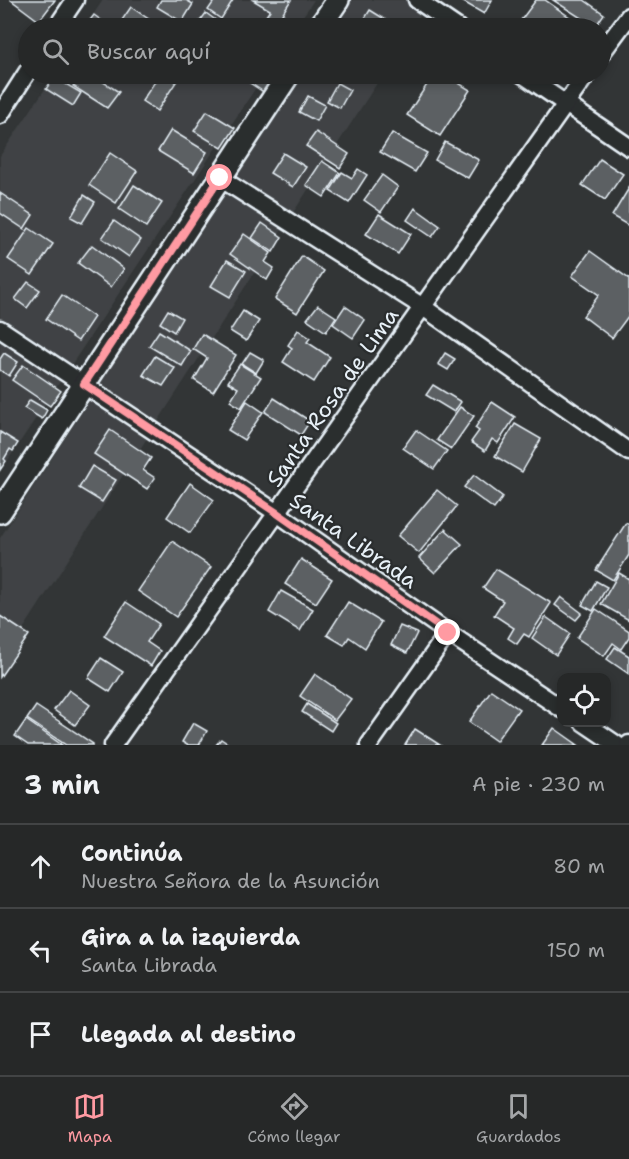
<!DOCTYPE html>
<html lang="es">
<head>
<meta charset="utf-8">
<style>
	:root { --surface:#262828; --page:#2e3030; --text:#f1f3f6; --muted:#a4a6a8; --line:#424445; --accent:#ff9aa2 }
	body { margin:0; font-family:"Shantell Sans",sans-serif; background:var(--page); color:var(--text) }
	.controls { position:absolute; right:18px; bottom:18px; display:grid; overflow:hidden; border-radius:12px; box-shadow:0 3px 9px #0003 }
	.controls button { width:54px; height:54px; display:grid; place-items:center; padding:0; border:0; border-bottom:2px solid var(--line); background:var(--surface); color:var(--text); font:30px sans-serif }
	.stop { position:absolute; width:18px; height:18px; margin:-14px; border:4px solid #ff9aa2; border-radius:50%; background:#fff }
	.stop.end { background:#ff9aa2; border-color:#fff; box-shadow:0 2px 6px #0008 }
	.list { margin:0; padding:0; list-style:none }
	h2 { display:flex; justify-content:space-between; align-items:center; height:78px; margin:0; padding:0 24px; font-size:26px }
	h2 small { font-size:20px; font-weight:400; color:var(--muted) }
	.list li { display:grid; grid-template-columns:39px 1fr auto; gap:18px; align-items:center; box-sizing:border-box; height:84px; padding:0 24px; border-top:2px solid var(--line) }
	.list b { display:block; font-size:22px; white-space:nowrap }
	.list p { margin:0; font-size:20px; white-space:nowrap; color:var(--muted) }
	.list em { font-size:20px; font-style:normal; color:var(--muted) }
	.icon { flex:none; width:33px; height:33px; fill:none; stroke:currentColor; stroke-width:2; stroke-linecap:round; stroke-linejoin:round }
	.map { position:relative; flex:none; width:629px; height:745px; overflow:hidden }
	.search { position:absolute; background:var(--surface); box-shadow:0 3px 9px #0003; left:18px; right:18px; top:18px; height:66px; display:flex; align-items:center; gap:15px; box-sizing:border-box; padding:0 21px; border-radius:33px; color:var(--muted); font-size:22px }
	.sheet { height:330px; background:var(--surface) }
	nav { display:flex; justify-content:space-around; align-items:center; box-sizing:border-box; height:84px; border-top:2px solid var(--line); background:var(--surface); font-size:16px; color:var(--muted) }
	nav a { display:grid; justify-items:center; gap:3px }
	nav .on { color:var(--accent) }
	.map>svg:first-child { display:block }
	.built { fill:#3f4244 }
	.building { fill:#5c6063; stroke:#e8f1f8; stroke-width:1.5 }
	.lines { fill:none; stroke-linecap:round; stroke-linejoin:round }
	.minor-casing { stroke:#e8f1f8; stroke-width:21 }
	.tertiary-casing { stroke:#e8f1f8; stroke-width:26 }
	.minor { stroke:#2a2d2e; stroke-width:16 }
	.tertiary { stroke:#2a2d2e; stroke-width:21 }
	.route { stroke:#ff9aa2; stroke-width:8 }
	.labels { text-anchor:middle; stroke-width:4.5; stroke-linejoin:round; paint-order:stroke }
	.street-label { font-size:22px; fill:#e8f1f8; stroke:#2a2d2e }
</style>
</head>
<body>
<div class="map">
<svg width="629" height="745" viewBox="0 0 629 745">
	<rect width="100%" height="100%" fill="#323536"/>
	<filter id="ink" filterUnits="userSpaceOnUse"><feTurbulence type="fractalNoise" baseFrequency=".0167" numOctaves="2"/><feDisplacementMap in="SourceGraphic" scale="12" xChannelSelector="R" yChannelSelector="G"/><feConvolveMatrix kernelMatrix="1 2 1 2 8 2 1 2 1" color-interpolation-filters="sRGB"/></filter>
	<g filter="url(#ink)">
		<g class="built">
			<path d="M103 0H314L295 28H84Z"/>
			<path d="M350 0H430L412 28H331Z"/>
			<path d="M55 74H265L0 472V156Z"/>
			<path d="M302 74H383L0 665V538Z"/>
		</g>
		<g class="building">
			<path d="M11 0H55L39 21Z"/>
			<path d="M161 0H186L193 4 182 22 157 7Z"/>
			<path d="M215 0H233L221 19 208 10Z"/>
			<path d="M253 0H291L282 14 300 25 298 28H258L270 10Z"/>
			<path d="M460 0H492L484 14Z"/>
			<path d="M536 0H545L578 23 574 28H534L521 20Z"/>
			<path d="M553 0H584L604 14 595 27Z"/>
			<path d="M131 7 150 20 145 28H128L120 23Z"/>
			<path d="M370 10 399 28H359Z"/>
			<path d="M206 13 221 24 219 28H195Z"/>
			<path d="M94 15 112 28H84Z"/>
			<path d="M81 74H91L119 92 107 108 73 86Z"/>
			<path d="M160 74H171L178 79 157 111 142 101Z"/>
			<path d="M236 74H279L265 93Z"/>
			<path d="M414 74H430L425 81Z"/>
			<path d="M434 74H444L470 90 440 136 407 115Z"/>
			<path d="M54 77 81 93 73 106 46 89Z"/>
			<path d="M337 83 350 90 340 108 327 101Z"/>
			<path d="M308 96 325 105 316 121 299 112Z"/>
			<path d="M207 111 235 128 222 148 194 131Z"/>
			<path d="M171 130 207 152 194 173 158 151Z"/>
			<path d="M316 132 349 154 340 168 306 146Z"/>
			<path d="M392 133 427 153 415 172 380 152Z"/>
			<path d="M445 142 479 160 468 178 435 160Z"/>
			<path d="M110 153 137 171 116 203 89 185Z"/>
			<path d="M283 153 306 167 293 187 270 173Z"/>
			<path d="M600 159 623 174 605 200 582 185Z"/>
			<path d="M322 161 340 173 324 197 306 185Z"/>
			<path d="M358 169 367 175 349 203 330 191 342 172 352 178Z"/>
			<path d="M382 175 398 187 381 212 364 200Z"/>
			<path d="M134 185 162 203 146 227 119 209Z"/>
			<path d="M629 188V226L612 216Z"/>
			<path d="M0 193 33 215 24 229 0 213Z"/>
			<path d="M84 195 95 202 82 223 71 217Z"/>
			<path d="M415 208 440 226 432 237 407 220Z"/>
			<path d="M379 214 411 234 398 254 366 234Z"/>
			<path d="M114 221 141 240 129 257 102 238Z"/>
			<path d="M262 223 282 237 273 252 252 238Z"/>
			<path d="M29 228 53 244 32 275 8 259Z"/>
			<path d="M244 234 271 253 265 262 274 268 267 280 230 254Z"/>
			<path d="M92 245 124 269 111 287 78 263Z"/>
			<path d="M590 251 629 279V315L612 338 583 316 599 295 572 276Z"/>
			<path d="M302 256 324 271 297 313 275 299Z"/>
			<path d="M227 260 246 271 230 297 211 286Z"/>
			<path d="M28 282 40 290 27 308 15 299Z"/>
			<path d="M62 295 94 317 78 341 46 319Z"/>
			<path d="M318 305 336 317 326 332 307 319Z"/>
			<path d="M345 306 365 320 353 338 333 324Z"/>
			<path d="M168 310 182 318 174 332 160 323Z"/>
			<path d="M243 311 259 321 246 341 230 331Z"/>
			<path d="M298 330 310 338 307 342 330 357 314 382 283 362 292 348 288 345Z"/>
			<path d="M159 331 191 351 182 366 149 346Z"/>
			<path d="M202 334 236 355 213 392 194 380 207 358 193 349Z"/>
			<path d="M250 352 264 360 256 373 242 364Z"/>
			<path d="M4 353 18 362 9 376 0 370V359Z"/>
			<path d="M445 353 455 359 448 370 438 364Z"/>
			<path d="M155 356 175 368 163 386 143 375Z"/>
			<path d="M240 364 261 377 241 408 230 401 238 388 228 382Z"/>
			<path d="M23 365 61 391 50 406 12 380Z"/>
			<path d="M433 385 461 402 454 412 426 395Z"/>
			<path d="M274 398 310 421 301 435 265 412Z"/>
			<path d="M30 400 47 410 42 419 24 408Z"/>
			<path d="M247 401 263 412 244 440 228 430Z"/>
			<path d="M492 402 515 417 498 443 492 439 485 451 471 442 479 431 475 428Z"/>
			<path d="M460 407 474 416 451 449 437 440Z"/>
			<path d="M515 424 541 439 522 472 495 456Z"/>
			<path d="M110 430 151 458 143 470 155 478 147 489 94 454Z"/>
			<path d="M416 430 447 451 434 469 403 448Z"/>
			<path d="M0 432 18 443 13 451 10 449 4 459 6 461 0 470Z"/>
			<path d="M92 466 116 480 102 502 79 488Z"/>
			<path d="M474 475 503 497 494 509 464 487Z"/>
			<path d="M190 483 214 500 190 533 167 517Z"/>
			<path d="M437 490 457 506 419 553 398 536Z"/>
			<path d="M626 523 629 525V555L613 580 596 570Z"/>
			<path d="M445 529 462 544 435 573 419 558Z"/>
			<path d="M172 541 211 567 176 617 138 591Z"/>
			<path d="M301 559 332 579 316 603 285 584Z"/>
			<path d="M496 569 551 603 529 637 524 634 517 644 508 638 514 628 494 615 503 601 483 588Z"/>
			<path d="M619 573 629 579V620L601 604Z"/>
			<path d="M596 581 607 587 593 611 582 605Z"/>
			<path d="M281 591 313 609 300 631 269 612Z"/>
			<path d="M561 597 582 613 576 620 555 605Z"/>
			<path d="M126 602 159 624 147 642 160 651 151 666 104 636Z"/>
			<path d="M348 602 381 622 365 648 349 637 344 645 327 635Z"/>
			<path d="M596 609 629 631V637L621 649 613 643 604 656 577 638Z"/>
			<path d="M0 616 29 635 0 677Z"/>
			<path d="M546 617 570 634 556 655 532 638Z"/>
			<path d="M400 626 417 633 407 653 391 645Z"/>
			<path d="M615 647 629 656V674L607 659Z"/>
			<path d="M101 658 123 672 110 692 88 678Z"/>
			<path d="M315 674 351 699 335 720 300 696Z"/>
			<path d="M69 690 90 705 75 725 54 710Z"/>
			<path d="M491 690 519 709 496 741 469 722Z"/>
			<path d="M307 704 336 723 331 731 302 712Z"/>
			<path d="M36 706 93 744V745H66L27 719Z"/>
			<path d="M26 720 62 745H28L15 736Z"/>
			<path d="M193 723 207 731 199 745H187L182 742Z"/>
			<path d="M554 728 578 745H542Z"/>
			<path d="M415 729 440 745H405Z"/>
			<path d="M221 739 230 745H216Z"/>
		</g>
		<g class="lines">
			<g class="minor-casing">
				<g id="minor">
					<path d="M417 0 458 28"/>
					<path d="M56 28 75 0"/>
					<path d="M600 55 629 16"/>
					<path d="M522 74 629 147"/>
					<path d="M0 115 28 71"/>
					<path d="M220 178 423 307 629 452"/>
					<path d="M0 329 277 513 448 633 562 709"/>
					<path d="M583 722 617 745"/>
					<path d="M113 745 587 74"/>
					<path d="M369 745 448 633"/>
					<path d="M628 745 629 744"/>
				</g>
			</g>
			<g class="tertiary-casing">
				<g id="tertiary">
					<path d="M319 28 338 0"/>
					<path d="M0 512 289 74"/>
				</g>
			</g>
			<use href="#minor" class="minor"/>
			<use href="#tertiary" class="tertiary"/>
		</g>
	</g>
	<g class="lines" filter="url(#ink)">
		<path class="route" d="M220 178 84 384 277 513 448 633"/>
	</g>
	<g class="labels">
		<g class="street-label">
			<text transform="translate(332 397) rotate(-55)" y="8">Santa Rosa de Lima</text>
			<text transform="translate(354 540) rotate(35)" y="8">Santa Librada</text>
		</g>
	</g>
</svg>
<div class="controls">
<button><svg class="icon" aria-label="locate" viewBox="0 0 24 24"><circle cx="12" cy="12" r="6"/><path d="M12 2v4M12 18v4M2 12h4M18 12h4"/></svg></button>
</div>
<div class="stop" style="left:220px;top:178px"></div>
<div class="stop end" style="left:448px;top:633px"></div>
<div class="search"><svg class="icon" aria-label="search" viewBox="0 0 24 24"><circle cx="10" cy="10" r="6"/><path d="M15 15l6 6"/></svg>Buscar aquí</div>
</div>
<section class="sheet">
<h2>3 min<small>A pie · 230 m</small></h2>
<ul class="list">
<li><svg class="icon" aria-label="ahead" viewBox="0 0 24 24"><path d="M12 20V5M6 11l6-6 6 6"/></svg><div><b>Continúa</b><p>Nuestra Señora de la Asunción</p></div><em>80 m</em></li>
<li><svg class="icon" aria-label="left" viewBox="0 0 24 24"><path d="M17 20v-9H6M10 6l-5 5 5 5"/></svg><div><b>Gira a la izquierda</b><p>Santa Librada</p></div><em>150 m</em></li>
<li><svg class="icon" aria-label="arrive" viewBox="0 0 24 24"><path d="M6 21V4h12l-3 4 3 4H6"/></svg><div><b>Llegada al destino</b></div></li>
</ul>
</section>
<nav>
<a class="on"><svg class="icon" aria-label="map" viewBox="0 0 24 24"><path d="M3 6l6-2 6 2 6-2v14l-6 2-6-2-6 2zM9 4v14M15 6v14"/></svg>Mapa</a>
<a><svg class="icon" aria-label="directions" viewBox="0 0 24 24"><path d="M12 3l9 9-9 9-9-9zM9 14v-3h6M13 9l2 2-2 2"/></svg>Cómo llegar</a>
<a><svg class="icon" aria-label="saved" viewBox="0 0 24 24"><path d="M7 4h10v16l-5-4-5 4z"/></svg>Guardados</a>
</nav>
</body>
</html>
